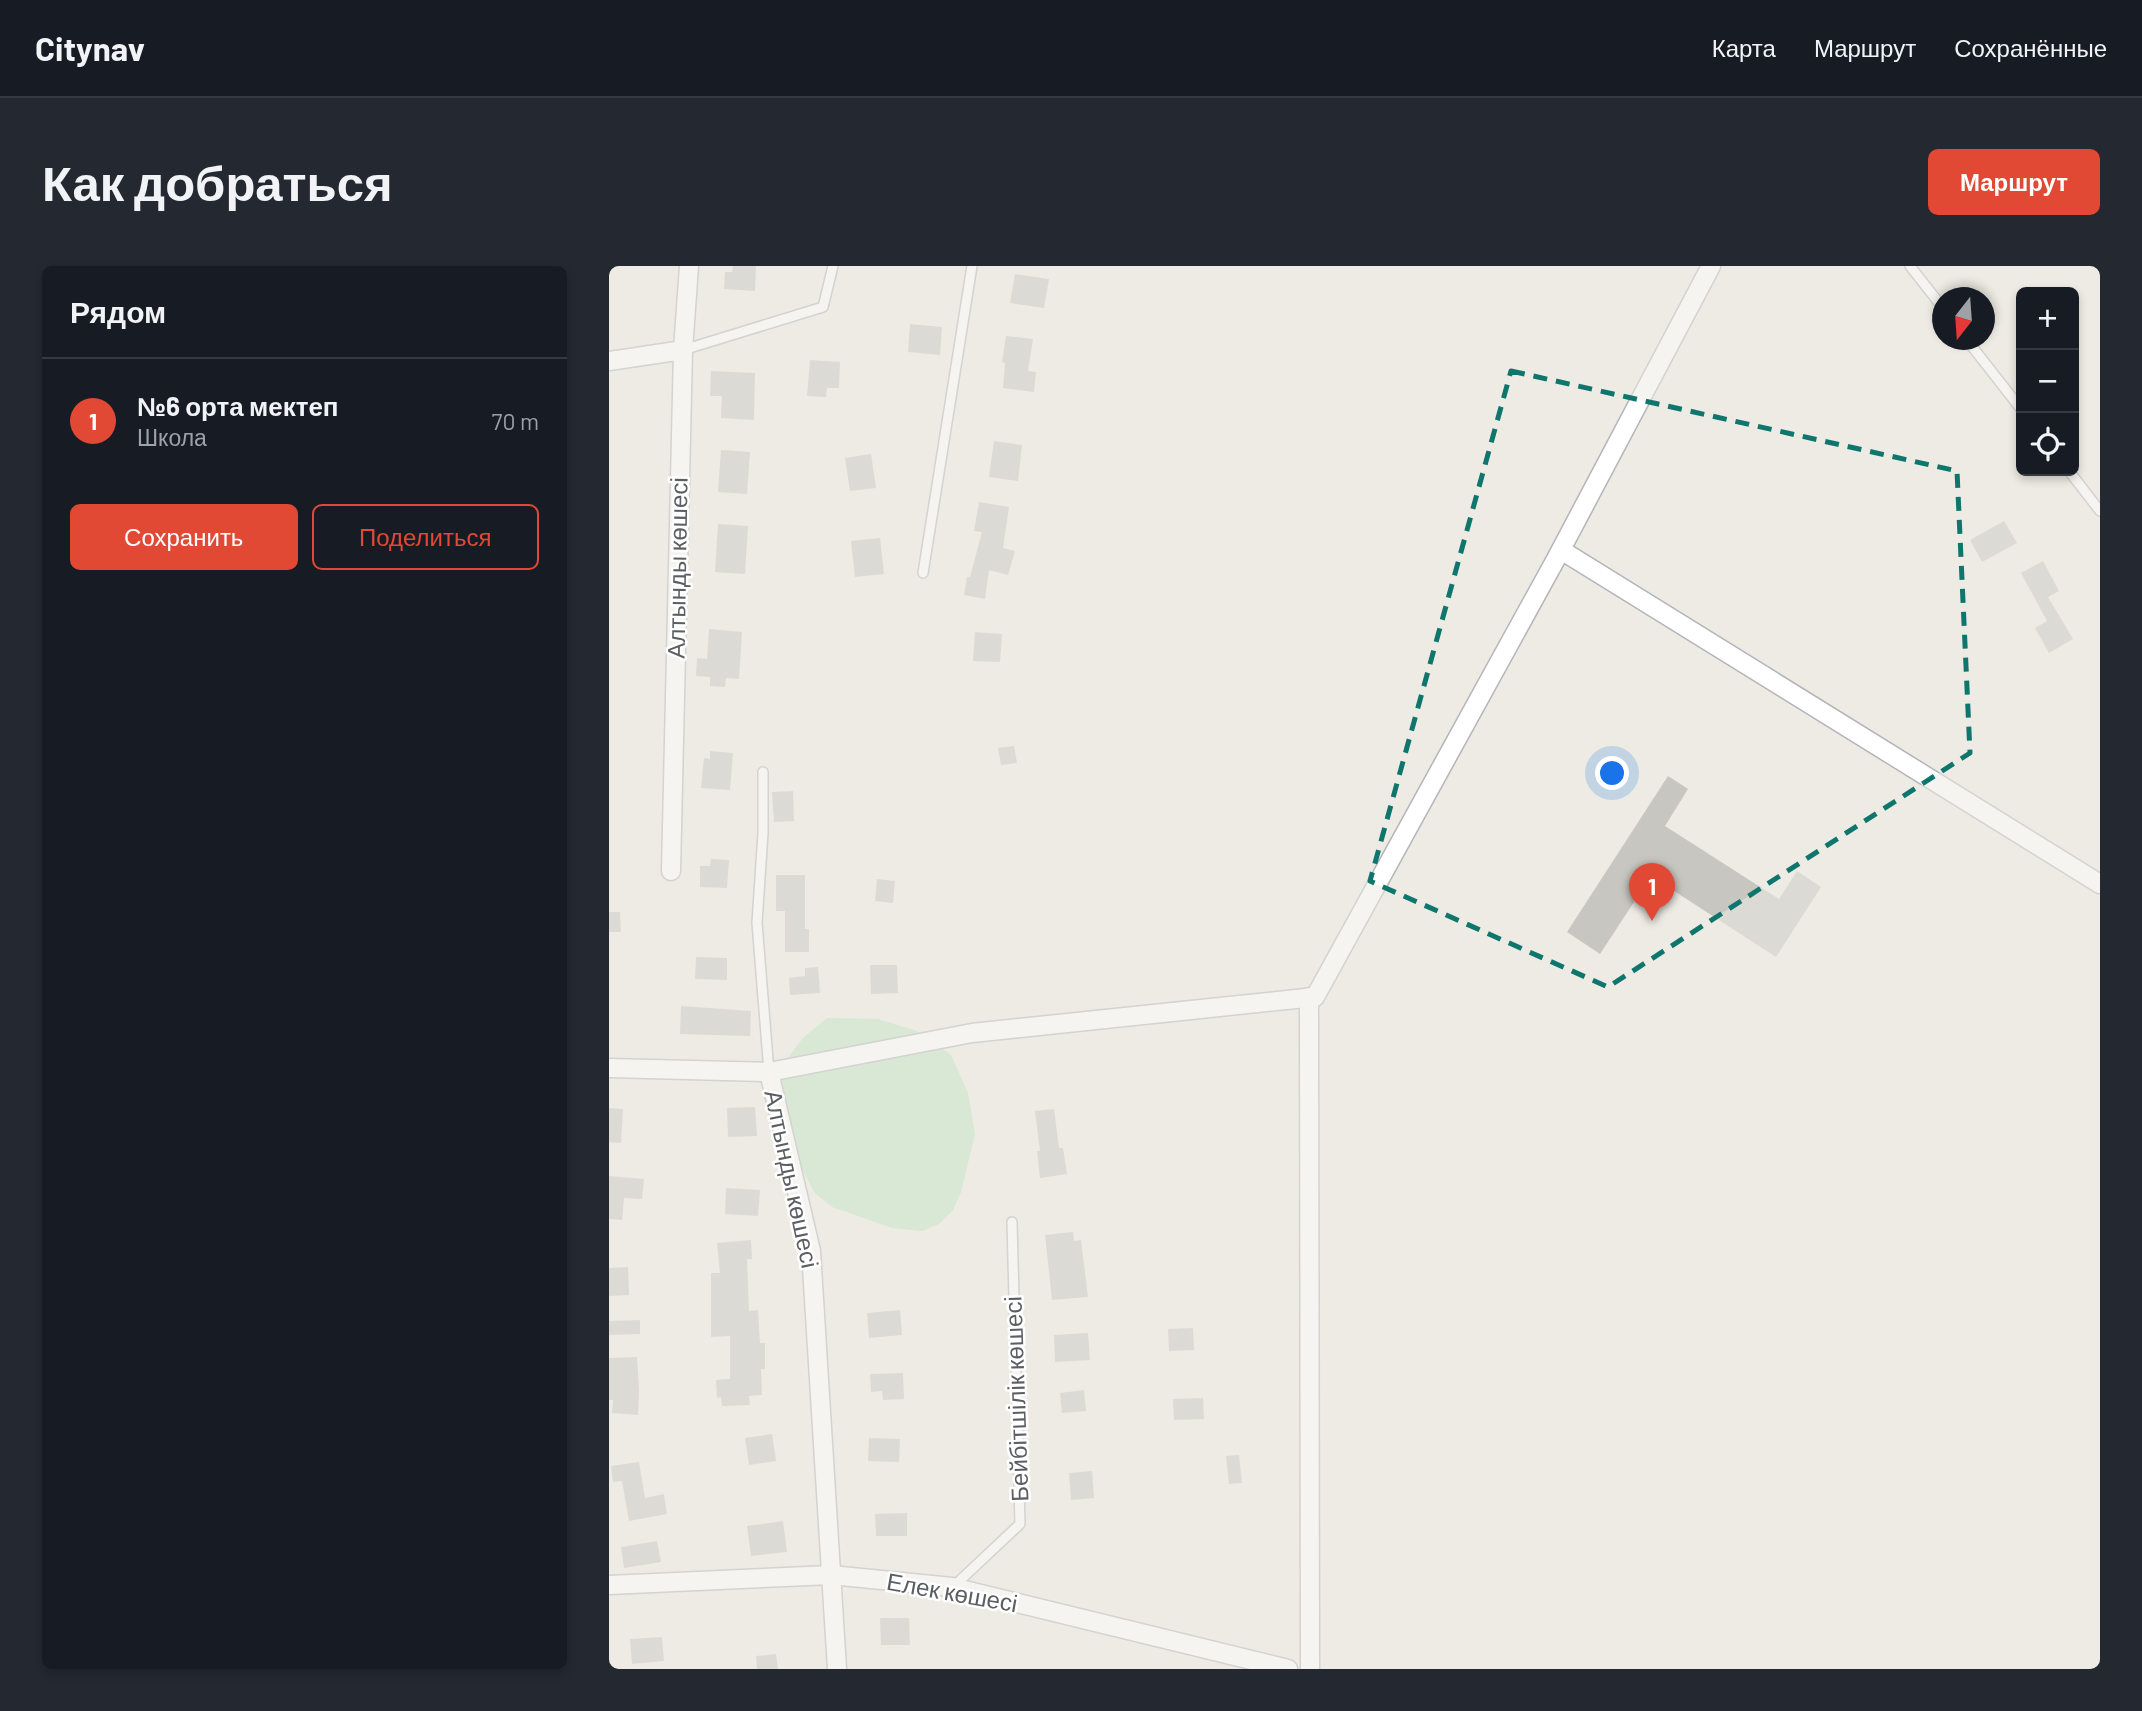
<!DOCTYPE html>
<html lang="ru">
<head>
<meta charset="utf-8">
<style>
	:root { --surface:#171b24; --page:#242831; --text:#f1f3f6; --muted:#9ea1a6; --line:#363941; --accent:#e14935 }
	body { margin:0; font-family:Barlow,sans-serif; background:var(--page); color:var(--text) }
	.controls { position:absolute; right:21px; top:21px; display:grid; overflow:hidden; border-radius:10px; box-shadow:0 4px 10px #0003 }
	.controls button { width:63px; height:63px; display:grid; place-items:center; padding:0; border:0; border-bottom:2px solid var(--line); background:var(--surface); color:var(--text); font:35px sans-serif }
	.compass { position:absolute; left:1323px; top:21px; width:63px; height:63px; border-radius:50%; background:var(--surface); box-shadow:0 4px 10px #0003; rotate:197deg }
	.you { position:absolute; left:1004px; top:508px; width:24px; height:24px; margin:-18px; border:5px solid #fff; border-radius:50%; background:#1a73e8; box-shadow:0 0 0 10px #1a73e833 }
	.badge { display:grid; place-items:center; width:46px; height:46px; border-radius:50%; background:var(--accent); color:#fff; font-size:23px; font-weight:700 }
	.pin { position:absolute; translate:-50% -58px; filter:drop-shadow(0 2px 4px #0008) }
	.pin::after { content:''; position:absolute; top:37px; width:24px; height:21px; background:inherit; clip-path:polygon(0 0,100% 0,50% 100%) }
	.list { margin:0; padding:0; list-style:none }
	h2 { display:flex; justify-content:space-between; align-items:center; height:91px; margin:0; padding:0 28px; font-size:30px }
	h2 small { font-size:23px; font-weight:400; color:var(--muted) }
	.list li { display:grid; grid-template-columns:46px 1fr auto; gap:21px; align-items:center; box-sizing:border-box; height:126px; padding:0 28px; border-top:2px solid var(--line) }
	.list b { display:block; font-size:26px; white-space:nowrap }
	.list p { margin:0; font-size:23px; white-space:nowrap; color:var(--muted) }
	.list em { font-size:23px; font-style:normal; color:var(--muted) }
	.actions { display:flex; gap:14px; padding:21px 28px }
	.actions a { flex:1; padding:16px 0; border:2px solid var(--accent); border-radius:10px; text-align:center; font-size:24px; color:var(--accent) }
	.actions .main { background:var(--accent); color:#fff }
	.icon { flex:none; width:38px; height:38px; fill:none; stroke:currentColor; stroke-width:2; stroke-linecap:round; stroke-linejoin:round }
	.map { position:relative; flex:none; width:1491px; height:1403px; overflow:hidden; border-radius:10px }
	header { display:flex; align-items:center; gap:42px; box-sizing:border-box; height:98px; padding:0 35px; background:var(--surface); border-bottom:2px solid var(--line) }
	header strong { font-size:33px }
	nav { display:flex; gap:38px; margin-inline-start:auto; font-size:24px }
	.intro { display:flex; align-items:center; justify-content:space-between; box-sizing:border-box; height:168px; padding:0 42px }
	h1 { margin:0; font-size:49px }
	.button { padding:18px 32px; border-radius:10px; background:var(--accent); color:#fff; font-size:24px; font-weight:700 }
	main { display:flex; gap:42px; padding:0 42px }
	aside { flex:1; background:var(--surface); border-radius:10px; box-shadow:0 4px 10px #0003 }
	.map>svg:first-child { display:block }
	.green { fill:#c0e4c2 }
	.building { fill:#c8c6c0 }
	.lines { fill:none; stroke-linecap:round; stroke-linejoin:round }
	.service-casing { stroke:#b3b5ba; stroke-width:12 }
	.minor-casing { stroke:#b3b5ba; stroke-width:21 }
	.service { stroke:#fff; stroke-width:9 }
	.minor { stroke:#fff; stroke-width:18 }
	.marked { fill:none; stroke:#0f766e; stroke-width:5; stroke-dasharray:14 9; stroke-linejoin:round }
	.labels { text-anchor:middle; stroke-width:5; stroke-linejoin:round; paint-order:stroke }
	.street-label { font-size:24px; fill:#5b5e63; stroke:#fff }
</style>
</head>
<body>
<header>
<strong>Citynav</strong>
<nav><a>Карта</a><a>Маршрут</a><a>Сохранённые</a></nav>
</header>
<div class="intro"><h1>Как добраться</h1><a class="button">Маршрут</a></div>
<main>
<aside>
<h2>Рядом<small></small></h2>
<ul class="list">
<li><span class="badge">1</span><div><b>№6 орта мектеп</b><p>Школа</p></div><em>70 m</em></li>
</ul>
<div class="actions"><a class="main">Сохранить</a><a>Поделиться</a></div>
</aside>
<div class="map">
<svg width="1491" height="1403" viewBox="0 0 1491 1403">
	<rect width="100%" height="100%" fill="#edebe3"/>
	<path class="green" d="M218 752 269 753 308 765 342 789 359 827 366 868 352 926 344 944 330 958 314 965 283 962 223 941 205 926 188 893 169 813 176 796 194 772Z"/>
	<g class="building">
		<path d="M124 0H147L146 25 115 23 116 6H123Z"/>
		<path d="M406 8 440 13 435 42 401 37Z"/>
		<path d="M301 58 333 61 331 89 299 86Z"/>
		<path d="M397 70 424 73 419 105 427 106 425 126 394 122 396 97 393 96Z"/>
		<path d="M201 94 231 96 230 122H218L217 131 198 130Z"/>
		<path d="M102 105 146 107 145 154 112 152 113 130H101Z"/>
		<path d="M385 175 413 179 409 215 380 211Z"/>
		<path d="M112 184 141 186 138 228 109 226Z"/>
		<path d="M262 188 267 222 241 225 236 192Z"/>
		<path d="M370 236 400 241 394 282 406 285 399 309 380 304 376 333 355 329 358 311H361L373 266 365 265Z"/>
		<path d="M1395 255 1408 277 1373 296 1361 274Z"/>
		<path d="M109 258 139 260 136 308 106 306Z"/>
		<path d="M271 272 275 308 246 311 242 275Z"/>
		<path d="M1434 295 1450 325 1439 331 1464 373 1440 387 1426 362 1438 355 1412 307Z"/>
		<path d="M100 363 133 366 130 413 117 412 116 421 101 420V411L87 410 88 392 98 393Z"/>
		<path d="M366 366 393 368 391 396 364 395Z"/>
		<path d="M405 480 408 497 392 499 389 482Z"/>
		<path d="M101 485 124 487 121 524 92 522 95 492 101 493Z"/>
		<path d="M1059 510 1079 523 1056 560 1170 633 1188 605 1212 621 1167 691 1042 610 991 688 958 666Z"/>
		<path d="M184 525 185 555 165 556 163 526Z"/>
		<path d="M102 593 120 594 118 622 91 621V600H101Z"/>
		<path d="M167 609H196V663H200V686H176V645H167Z"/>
		<path d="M268 613 286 615 284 637 266 635Z"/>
		<path d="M0 646H11L12 666H0Z"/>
		<path d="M87 691 118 692V714L86 713Z"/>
		<path d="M261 699H288L289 727 262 728Z"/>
		<path d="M209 701 211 727 181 729 180 712 196 710V702Z"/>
		<path d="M72 740 142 745 141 770 71 768Z"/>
		<path d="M146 841 148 870 119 871 118 842Z"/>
		<path d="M0 842 14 843 12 877 0 876Z"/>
		<path d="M445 843 450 882H454L458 908 431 912 428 885H431L426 845Z"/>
		<path d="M0 910 35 913 33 933 15 932 13 954 0 953Z"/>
		<path d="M117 922 151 924 149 950 116 948Z"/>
		<path d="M464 966 465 975 472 974 479 1031 443 1034 436 969Z"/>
		<path d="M142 974 143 993H138L140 1045 149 1044 151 1077H156V1103H152L153 1129 140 1130 141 1139 113 1140 112 1131 108 1132 107 1114 121 1113V1070L102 1071V1007H111L108 977Z"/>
		<path d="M19 1001 20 1029 0 1030V1002Z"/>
		<path d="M291 1044 293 1069 260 1072 258 1047Z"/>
		<path d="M31 1054V1068L0 1069V1055Z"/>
		<path d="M584 1062 585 1084 560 1085 559 1063Z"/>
		<path d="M479 1067 481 1094 446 1096 445 1069Z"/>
		<path d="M28 1091 30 1124 29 1149 3 1147 4 1134H0V1092Z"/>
		<path d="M294 1107 295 1133 274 1134 273 1125 262 1126 261 1108Z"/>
		<path d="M475 1124 477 1145 453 1147 451 1127Z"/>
		<path d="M594 1132 595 1153 565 1154 564 1133Z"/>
		<path d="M163 1168 167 1195 140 1199 136 1172Z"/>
		<path d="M260 1172 291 1173 290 1196 259 1195Z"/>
		<path d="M630 1189 633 1217 620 1218 617 1190Z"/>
		<path d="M30 1196 36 1232 55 1228 58 1248 20 1255 13 1215 4 1216 2 1200Z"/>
		<path d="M483 1205 485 1232 462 1234 460 1207Z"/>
		<path d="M298 1247V1270H267L266 1248Z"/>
		<path d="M174 1255 178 1286 142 1290 138 1260Z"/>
		<path d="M48 1275 52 1296 15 1302 12 1281Z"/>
		<path d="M271 1352H300L301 1379H272Z"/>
		<path d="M53 1371 55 1395 23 1398 21 1373Z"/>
		<path d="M167 1388 169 1403H148L147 1390Z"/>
	</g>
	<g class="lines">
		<g class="service-casing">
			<g id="service">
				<path d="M1301 0 1334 42"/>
				<path d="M1358 74 1412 143"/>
				<path d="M74 84 214 41 224 0"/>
				<path d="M1460 205 1491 245"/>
				<path d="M314 307 363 0"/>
				<path d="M154 506V567L148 657 160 806"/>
				<path d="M345 1320 411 1258 403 956"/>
			</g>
		</g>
		<g class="minor-casing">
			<g id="minor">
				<path d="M0 95 74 84"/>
				<path d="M952 284 1491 618"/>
				<path d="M62 605 74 84 80 0"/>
				<path d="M700 731 701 1403"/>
				<path d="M0 802 160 806 363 767 706 731 947 293 1102 0"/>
				<path d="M160 806 202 985 228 1403"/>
				<path d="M0 1319 222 1309 343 1321 679 1403"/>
			</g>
		</g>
		<use href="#service" class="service"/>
		<use href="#minor" class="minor"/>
	</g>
	<path d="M0 0H1491V1403H0ZM902 105 1348 205 1361 487 999 721 761 615Z" fill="#edebe3" fill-opacity=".55" fill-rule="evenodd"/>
	<path class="marked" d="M902 105 1348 205 1361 487 999 721 761 615Z"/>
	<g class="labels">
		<g class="street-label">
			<text transform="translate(69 302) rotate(-89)" y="8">Алтынды көшесі</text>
			<text transform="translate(182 913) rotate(78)" y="8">Алтынды көшесі</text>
			<text transform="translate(408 1133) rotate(-92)" y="8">Бейбітшілік көшесі</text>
			<text transform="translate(343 1327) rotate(10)" y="8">Елек көшесі</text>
		</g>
	</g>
</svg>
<div class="controls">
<button>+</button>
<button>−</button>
<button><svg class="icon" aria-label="locate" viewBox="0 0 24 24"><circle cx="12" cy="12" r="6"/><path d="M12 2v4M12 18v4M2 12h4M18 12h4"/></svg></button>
</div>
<svg class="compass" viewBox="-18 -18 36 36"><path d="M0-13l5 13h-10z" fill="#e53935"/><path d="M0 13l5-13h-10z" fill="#9ea1a6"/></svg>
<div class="you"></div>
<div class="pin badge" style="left:1043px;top:655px">1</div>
</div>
</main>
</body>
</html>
